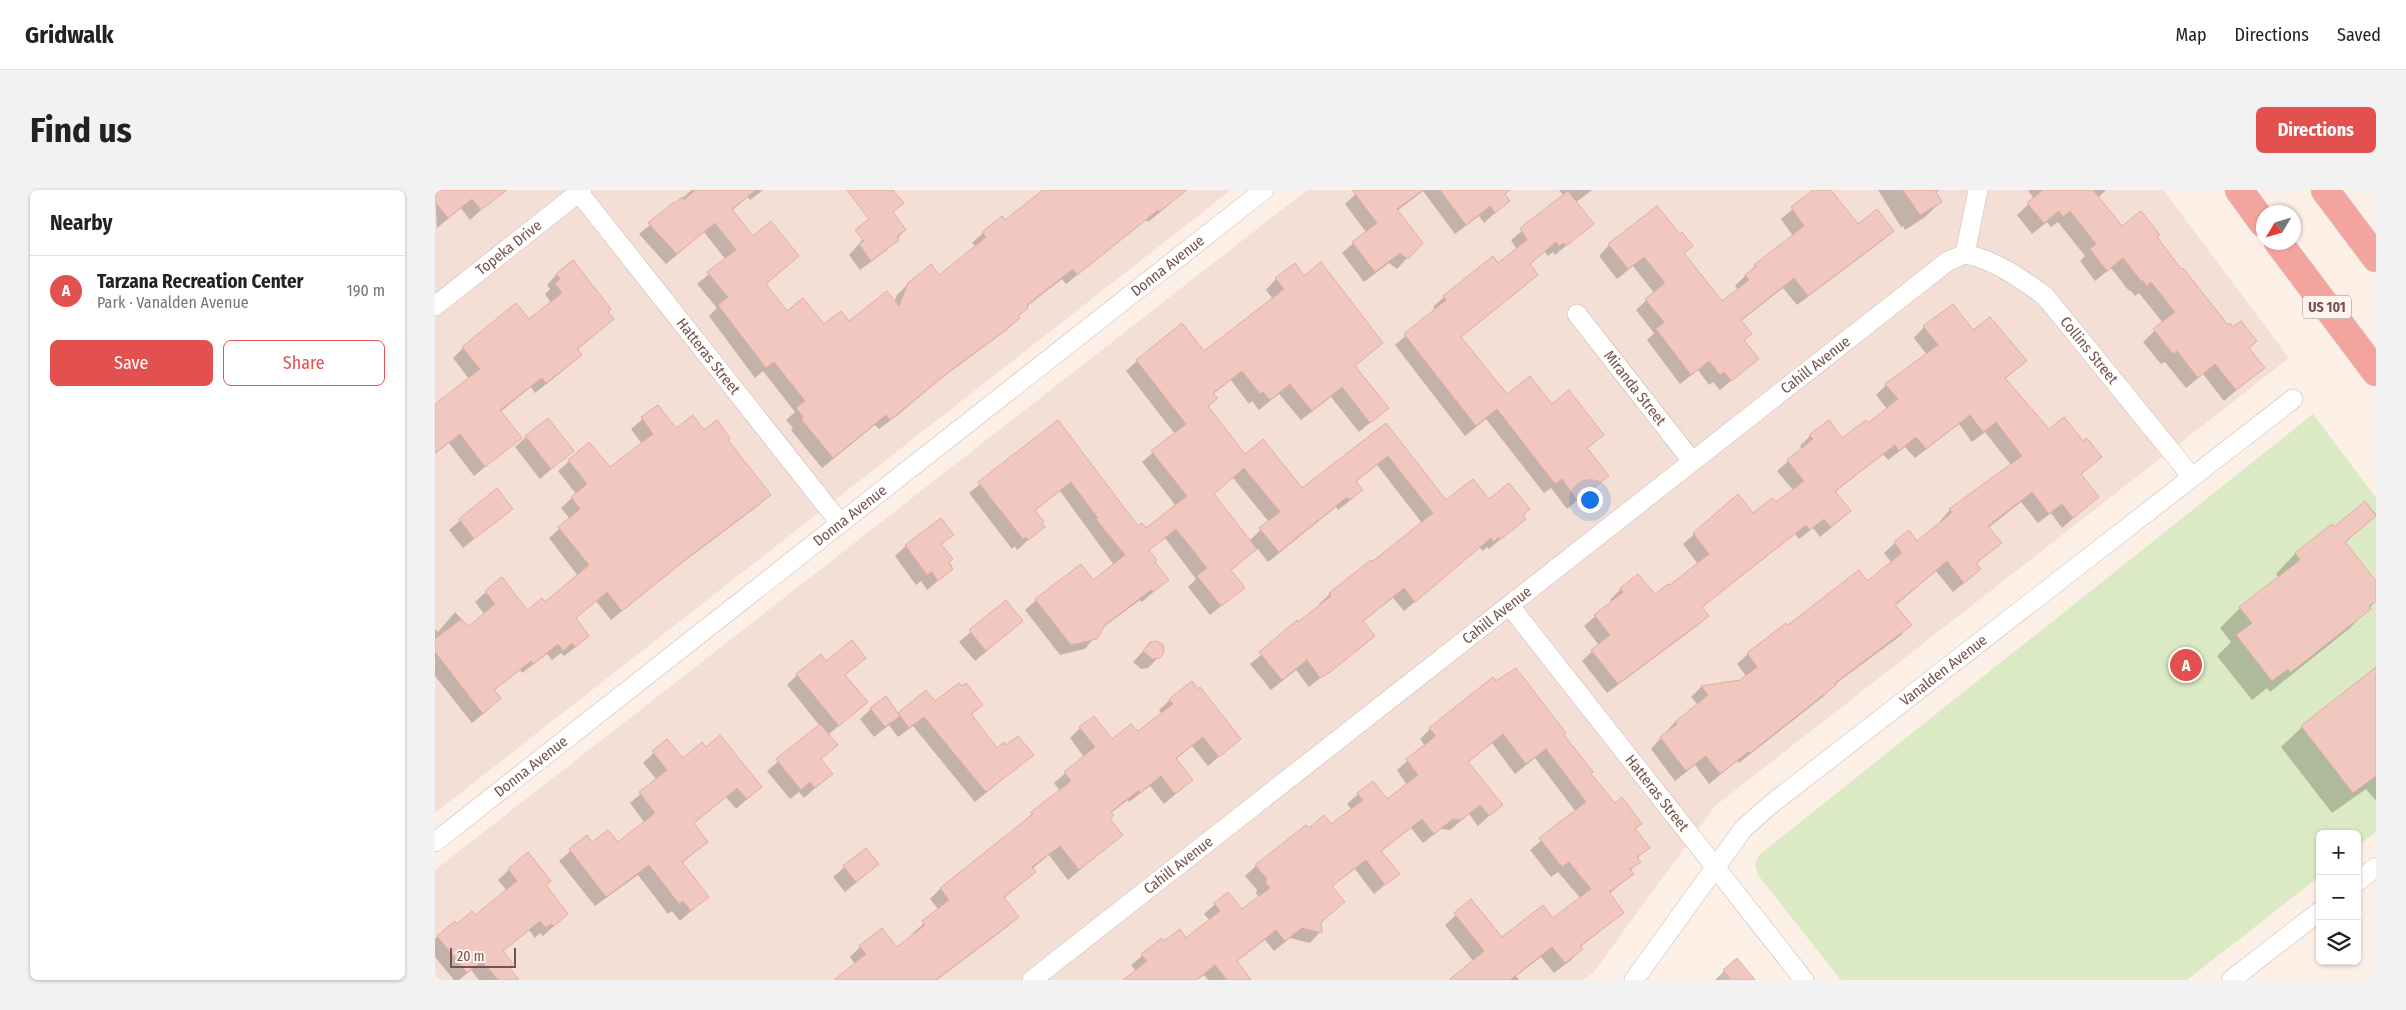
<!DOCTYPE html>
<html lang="en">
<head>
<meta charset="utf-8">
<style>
	:root { --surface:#fff; --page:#f2f2f2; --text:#222; --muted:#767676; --line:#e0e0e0; --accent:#e3514f }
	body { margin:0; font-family:"Fira Sans Condensed",sans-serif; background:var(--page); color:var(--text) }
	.controls { position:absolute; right:15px; bottom:15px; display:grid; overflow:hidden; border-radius:8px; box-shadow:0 1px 4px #0004 }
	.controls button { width:45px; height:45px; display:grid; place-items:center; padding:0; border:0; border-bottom:1px solid var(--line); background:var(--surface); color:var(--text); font:25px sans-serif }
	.compass { position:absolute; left:1821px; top:15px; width:45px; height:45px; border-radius:50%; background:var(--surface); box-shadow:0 1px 4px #0004; rotate:232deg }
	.scale { position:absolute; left:15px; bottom:12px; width:66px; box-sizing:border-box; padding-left:5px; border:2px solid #75524b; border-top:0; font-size:14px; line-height:18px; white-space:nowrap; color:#75524b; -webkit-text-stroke:4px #fff4ed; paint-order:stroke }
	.you { position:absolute; left:1154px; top:309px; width:18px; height:18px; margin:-12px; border:4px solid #fff; border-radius:50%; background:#1a73e8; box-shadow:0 0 0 8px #1a73e833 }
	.badge { display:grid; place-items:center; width:32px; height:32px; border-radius:50%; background:var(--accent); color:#fff; font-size:16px; font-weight:700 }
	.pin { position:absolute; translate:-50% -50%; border:2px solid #fff; box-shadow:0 1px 5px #0006 }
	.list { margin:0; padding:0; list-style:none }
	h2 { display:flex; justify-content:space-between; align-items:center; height:65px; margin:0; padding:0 20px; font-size:21px }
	h2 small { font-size:16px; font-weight:400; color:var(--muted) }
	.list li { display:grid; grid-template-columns:32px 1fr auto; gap:15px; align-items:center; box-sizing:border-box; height:70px; padding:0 20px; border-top:1px solid var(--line) }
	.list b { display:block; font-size:19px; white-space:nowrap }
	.list p { margin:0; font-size:16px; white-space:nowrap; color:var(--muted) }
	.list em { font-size:16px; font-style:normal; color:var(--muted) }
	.actions { display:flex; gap:10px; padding:15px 20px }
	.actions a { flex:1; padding:11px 0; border:1px solid var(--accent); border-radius:8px; text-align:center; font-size:18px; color:var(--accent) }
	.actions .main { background:var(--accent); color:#fff }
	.icon { flex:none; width:28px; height:28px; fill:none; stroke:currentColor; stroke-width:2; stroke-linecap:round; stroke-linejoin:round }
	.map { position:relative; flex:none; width:1941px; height:790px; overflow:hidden; border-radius:8px }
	header { display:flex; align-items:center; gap:30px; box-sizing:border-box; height:70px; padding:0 25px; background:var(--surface); border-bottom:1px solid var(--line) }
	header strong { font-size:24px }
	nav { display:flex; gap:28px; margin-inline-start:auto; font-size:18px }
	.intro { display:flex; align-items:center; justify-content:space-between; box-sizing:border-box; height:120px; padding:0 30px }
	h1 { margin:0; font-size:35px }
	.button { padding:12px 22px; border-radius:8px; background:var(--accent); color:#fff; font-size:18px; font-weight:700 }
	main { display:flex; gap:30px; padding:0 30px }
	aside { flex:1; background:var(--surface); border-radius:8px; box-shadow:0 1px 4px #0004 }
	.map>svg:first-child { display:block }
	.residential { fill:#f3dfd5 }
	.green { fill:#dbe9c5 }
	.shadow { fill:#0003; fill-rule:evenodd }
	.building { fill:#f1c8bf; stroke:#e3ab9f }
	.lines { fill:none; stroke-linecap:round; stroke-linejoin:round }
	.minor-casing { stroke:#cfb7af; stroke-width:20 }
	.motorway-casing { stroke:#d8cfcd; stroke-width:29 }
	.minor { stroke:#fff; stroke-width:19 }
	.motorway { stroke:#f4a49f; stroke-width:28 }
	.labels { text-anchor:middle; stroke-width:5; stroke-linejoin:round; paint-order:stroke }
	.shield { fill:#fff4ed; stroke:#9e837c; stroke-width:1 }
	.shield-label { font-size:14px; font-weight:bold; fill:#75524b }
	.street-label { font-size:15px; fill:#75524b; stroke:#fff4ed }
</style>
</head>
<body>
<header>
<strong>Gridwalk</strong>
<nav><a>Map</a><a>Directions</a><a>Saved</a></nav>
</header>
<div class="intro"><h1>Find us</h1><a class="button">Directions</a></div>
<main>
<aside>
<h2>Nearby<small></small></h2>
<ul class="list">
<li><span class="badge">A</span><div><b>Tarzana Recreation Center</b><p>Park · Vanalden Avenue</p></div><em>190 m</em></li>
</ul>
<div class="actions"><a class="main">Save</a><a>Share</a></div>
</aside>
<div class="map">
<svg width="1941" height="790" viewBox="0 0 1941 790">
	<rect width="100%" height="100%" fill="#fcefe6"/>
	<g class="residential">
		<path d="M0 0H796L0 623Z"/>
		<path d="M872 0H1728L1854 168 1280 616 1158 783 1148 790H0V680Z"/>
	</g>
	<path class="green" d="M1878 224 1941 308V642L1922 656V644H1885V686L1752 790H1406L1323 685 1320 674 1324 665Z"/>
	<g class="shadow">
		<path d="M0 0H59L63 5 35 30 26 18 2 38Z"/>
		<path d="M257 0H328L315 10 313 7 296 21 317 47 362 66 330 95 352 122 389 136 414 133 459 112 462 105 473 94 504 86 541 57 537 53 548 43 570 32 621 0H750L729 19 713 32 711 30 631 94 627 89 591 117 573 139 508 187 464 224 444 239 440 235 387 278 356 240 358 238 351 230 360 222 328 181 320 188 274 126 282 118 262 94 291 70 269 42 231 74 204 44Z"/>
		<path d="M925 0H1065L1073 11 1049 33 1044 26 1020 44 988 1 962 21 972 68 962 79 954 73 929 92 907 63 931 42 910 14Z"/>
		<path d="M1124 0H1157L1140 13 1157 34 1120 65 1118 62 1113 66 1110 62 1094 75 1102 85 1025 148 1071 206 1117 216 1168 245 1152 259 1172 286 1132 319 1116 298 1109 303 1051 229 1030 246 960 155 1001 120 998 117 1009 107 1057 68 1063 74 1082 60 1076 50 1129 6Z"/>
		<path d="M1380 0H1394L1423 36 1458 41 1447 51 1362 115 1348 98 1306 131 1308 151 1322 169 1285 200 1278 192 1274 195 1263 180 1245 194 1212 150 1219 143 1201 120 1219 103 1198 76 1182 89 1164 66 1174 55 1248 64 1287 113 1303 100 1300 96 1320 76 1358 46 1346 29Z"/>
		<path d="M1443 0H1504L1500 4 1505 12 1490 27 1470 40 1468 36 1466 37Z"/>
		<path d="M1593 0H1671L1663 8 1687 37 1721 48 1746 81 1828 177 1789 211 1768 184 1751 198 1730 172 1726 174 1708 152 1728 133 1704 103 1700 106 1695 100 1694 101 1676 78 1660 91 1645 71 1650 66 1623 32 1616 37 1612 32 1597 44 1582 25 1599 9Z"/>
		<path d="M470 40 452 60 425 80 414 65 428 49Z"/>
		<path d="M122 84 172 122 178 129 142 160 146 165 135 175 100 203 96 197 65 222 85 248 39 286 14 253 0 264V216L34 189 18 168 28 158 93 131 116 113 110 104 115 99 112 95Z"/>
		<path d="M869 87 947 153 919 177 952 218 924 242 896 207 866 230 844 204 824 220 817 211 814 214 796 190 778 204 772 217 810 265 867 300 950 234 1011 312 1054 311 1087 326 1089 329 1054 359 1052 357 1048 361 1044 357 969 421 958 408 927 432 938 446 874 497 861 480 836 500 815 474 886 416 884 414 895 404 987 333 942 275 920 292 926 300 916 310 903 320 901 317 833 372 822 358 795 381 808 398 775 425 753 397 761 389 730 348 713 361 718 372 732 390 707 412 705 410 666 439 650 459 625 465 590 420 601 410 658 392 679 375 625 301 599 321 608 337 582 360 580 356 577 359 534 303 622 232 702 338 711 340 741 316 707 272 740 244 691 181 702 171 769 163 838 109 831 100 841 89ZM798 288 834 332 814 351 778 304Z"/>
		<path d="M1489 137 1538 142 1590 171 1570 189 1614 240 1647 253 1665 267 1645 285 1663 307 1627 338 1616 323 1603 333 1586 312 1553 338 1565 353 1541 374 1545 379 1534 389 1518 402 1501 381 1460 416 1475 435 1465 446 1399 495 1389 506 1304 573 1302 571 1274 594 1260 575 1240 591 1216 559 1240 532 1263 515 1256 507 1266 497 1306 492 1312 487 1302 474 1313 464 1351 434 1352 437 1432 392 1457 373 1449 363 1460 353 1482 352 1506 333 1505 331 1515 320 1576 275 1550 242 1537 252 1524 234 1480 268 1470 257 1453 270 1448 264 1400 302 1415 321 1404 331 1385 347 1378 338 1364 349 1360 344 1266 418 1272 425 1262 436 1172 503 1147 471 1164 455 1149 436 1177 412 1175 410 1186 399 1203 385 1220 406 1235 397 1263 374 1248 354 1303 306 1317 324 1340 314 1358 300 1342 281 1367 259 1365 256 1375 246 1407 249 1433 234 1452 219 1441 205 1451 195 1492 165 1479 148Z"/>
		<path d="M223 216 241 240 269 242 292 250 334 305 324 315 243 376 176 430 161 411 140 429 153 446 142 456 129 466 126 463 117 470 112 464 87 483 85 480 58 501 54 519 37 533 0 486V439L3 442 20 422 34 437 50 425 40 412 51 402 92 421 110 413 143 386 114 348 135 329 126 318 141 304 123 281 154 254 175 279 207 254 196 239Z"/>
		<path d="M91 247 138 260 105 289 80 257Z"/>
		<path d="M61 300 76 319 28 358 14 340Z"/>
		<path d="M1930 312 1941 324 1910 353 1941 393V411L1915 438 1835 502 1832 498 1817 510 1782 466 1796 452 1785 438 1805 418 1844 388 1841 384 1860 364 1897 336 1899 339Z"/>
		<path d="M517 345 506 355 517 379 492 400 486 391 481 395 460 366 471 356Z"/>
		<path d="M571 412 587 431 540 471 524 452Z"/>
		<path d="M716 453 724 467 713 478 706 479 698 472Z"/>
		<path d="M430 468 409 486 431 512 393 545 401 555 385 570 396 584 369 608 364 602 355 609 332 581 385 536 352 495 362 485 390 472Z"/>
		<path d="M1941 478V611L1931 599 1897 623 1846 557 1867 537Z"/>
		<path d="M491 502 500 513 547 515 536 525 562 559 597 565 540 612 478 536 463 547 454 535 439 547 425 529 436 519 463 524Z"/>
		<path d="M735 510 804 549 773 576 757 556 740 570 757 590 729 614 715 596 694 612 693 610 676 623 674 629 686 645 633 690 614 665 597 679 600 682 568 709 583 727 572 737 502 790H400L420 774 415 767 425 757 462 759 480 745 478 743 504 720 495 709 505 699 587 634 597 623 625 601 619 593 649 567 635 548 645 538 677 550 702 543 727 524 724 520Z"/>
		<path d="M995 539 1128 545 1179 615 1205 633 1199 639 1213 657 1202 669 1204 672 1195 681 1197 684 1174 704 1188 723 1145 757 1146 759 1136 770 1119 783 1106 767 1081 786 1084 790H1016L1038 771 1010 735 1036 711 1067 748 1118 730 1146 709 1123 682 1116 687 1095 660 1141 622 1100 568 1080 584 1057 553 1032 573 1066 615 1043 636 1034 624 1015 640 1006 639 988 653 976 638 945 662 963 684 939 704 920 679 896 697 908 712 885 734V742L875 753 855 748 839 761 830 750 801 772 815 790H773L769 785 762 790H690L701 781 696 775 726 750 729 753 751 749 775 731 769 724 793 703 807 721 824 708 821 703 822 700 810 686 821 676 874 639 896 636 917 620 912 614 923 604 951 610 972 595 962 580 990 556 985 549Z"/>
		<path d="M232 550 248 570 270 558 326 597 301 619 291 607 258 634 272 652 247 673 272 707 245 731 237 721 233 724 203 685 160 716 124 671 152 647 157 654H182L210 633 195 613 222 590 208 573Z"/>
		<path d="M431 659 443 674 410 702 398 687Z"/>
		<path d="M74 680 110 696 132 724 108 746 105 743 100 748 94 740 67 762 73 777 83 790H44L36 780 24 790H19L0 767V749L20 733 22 735 40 727 72 701 63 690Z"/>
		<path d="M1289 781 1318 790H1280Z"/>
	</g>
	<g class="building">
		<path d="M0 0H72L46 20 37 9 13 28 0 12Z"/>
		<path d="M260 0H321L297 19 318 46 336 31 364 66 331 94 352 121 368 108 389 134 406 121 414 131 452 101 464 116 473 93 496 74 504 85 551 47 547 42 567 26 570 30 608 0H752L724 22 723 20 642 85 638 79 592 115 593 118 583 126 585 128 567 143 520 177 455 230 451 225 398 268 366 229 368 227 361 218 370 211 339 172 331 178 283 115 293 107 272 82 301 60 280 33 242 64 213 33 239 12 240 13 247 7 249 10Z"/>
		<path d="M412 0H458L469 13 458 22 471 40 462 46 464 50 436 71 424 54 429 51 420 40 434 29Z"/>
		<path d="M917 0H988L962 19 988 53 973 69 965 63 940 82 917 52 942 33Z"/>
		<path d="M1005 0H1075L1070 4 1075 11 1060 23 1055 16 1031 35Z"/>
		<path d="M1378 0H1396L1423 34 1442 19 1459 41 1373 106 1359 88 1306 130 1317 144 1309 150 1324 169 1296 191 1289 182 1285 185 1274 171 1256 185 1221 139 1229 132 1210 109 1230 93 1209 67 1193 79 1173 54 1222 16 1245 44 1247 42 1258 56 1249 63 1287 111 1314 90 1310 85 1321 77 1319 75 1369 36 1356 17Z"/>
		<path d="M1468 0H1500L1507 12 1485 25Z"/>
		<path d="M1608 0H1658L1687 36 1706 21 1725 45 1722 47 1746 79 1748 78 1793 135 1795 133 1798 137 1806 131 1822 151 1814 158 1830 178 1801 200 1780 174 1763 188 1742 161 1738 164 1718 139 1740 122 1716 92 1712 96 1707 90 1706 91 1688 68 1672 81 1655 59 1661 54 1635 21 1628 27 1624 21 1609 33 1592 13Z"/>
		<path d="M1133 1 1159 34 1131 56 1129 53 1124 56 1121 52 1095 74 1103 85 1026 147 1072 204 1095 186 1117 214 1134 200 1169 245 1152 258 1174 286 1142 310 1127 289 1120 294 1062 219 1041 236 969 144 1011 110 1008 106 1058 66 1063 73 1092 50 1085 38Z"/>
		<path d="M138 70 176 119 173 122 179 129 142 159 147 165 111 193 107 188 65 220 87 248 50 277 25 244 0 263V214L45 179 27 157 81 113 94 129 127 103 120 93 125 89 121 84Z"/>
		<path d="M886 72 948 153 920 176 954 218 935 233 907 197 877 221 855 194 835 210 828 202 825 204 807 181 778 203 783 208 773 216 810 264 828 249 867 298 951 233 1011 310 1038 289 1054 309 1074 293 1095 319 1088 325 1091 329 1065 350 1063 347 1059 352 1056 348 980 412 969 398 928 431 940 446 894 483 885 488 872 470 847 490 824 462 862 430 863 432 896 406 894 403 936 370 937 372 998 323 953 266 921 291 928 300 914 310 912 307 844 362 824 338 845 322 809 278 779 304 822 359 796 380 810 398 786 416 762 386 772 378 741 339 714 360 722 370 720 372 734 390 718 402 716 400 670 435 662 449 636 455 600 409 646 374 658 390 690 365 661 329 663 328 636 292 600 320 609 332 606 334 610 337 593 350 591 347 588 349 543 292 623 230 703 336 707 333 711 338 752 306 716 261 751 234 701 170 747 133 769 161 849 99 840 88 860 73 869 86Z"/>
		<path d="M1518 114 1538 140 1555 127 1592 171 1570 188 1614 239 1629 227 1648 251 1652 248 1667 267 1646 284 1664 307 1638 328 1627 314 1614 324 1597 302 1553 336 1567 353 1541 373 1546 379 1529 393 1512 371 1460 415 1477 435 1400 493 1401 495 1315 563 1313 562 1285 584 1271 566 1251 581 1225 547 1242 534 1240 532 1273 505 1266 496 1305 490 1322 477 1312 463 1351 433 1353 435 1424 380 1432 391 1467 363 1459 352 1474 340 1482 351 1514 325 1517 322 1514 319 1587 266 1561 232 1548 242 1535 225 1491 259 1481 247 1464 261 1460 255 1400 301 1416 321 1396 337 1389 329 1375 340 1371 335 1267 417 1274 426 1183 494 1156 460 1175 445 1159 425 1188 402 1185 398 1203 384 1220 404 1233 394 1235 395 1274 364 1258 343 1303 304 1318 323 1337 308 1341 312 1369 291 1352 270 1378 249 1374 245 1394 230 1407 248 1431 230 1433 233 1463 209 1450 194 1503 155 1488 136Z"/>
		<path d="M223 215 241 238 258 225 269 240 282 230 295 248 293 250 336 305 255 366 187 421 172 402 141 428 154 446 140 457 137 453 128 461 123 454 98 474 96 471 59 500 66 508 48 524 0 462V449L26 429 34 436 60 414 50 401 67 387 92 420 107 408 110 412 154 375 123 337 145 319 136 307 152 294 133 270 154 252 175 277 218 244 206 227Z"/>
		<path d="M113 228 139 261 116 279 90 246Z"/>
		<path d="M62 298 78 319 39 349 24 329Z"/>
		<path d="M1930 311 1941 326 1910 352 1941 391V411L1934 416 1936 419 1855 483 1853 479 1837 491 1801 445 1817 433 1804 417 1865 370 1860 363 1897 334 1899 337Z"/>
		<path d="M506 328 519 345 506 354 518 369 514 372 518 379 503 391 497 382 492 385 470 355Z"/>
		<path d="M571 410 588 431 551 461 534 440Z"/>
		<path d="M417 450 431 468 410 485 433 512 404 536 361 484 386 464 391 471Z"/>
		<path d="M722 451 728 455 729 462 725 468 717 469 708 461 715 452Z"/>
		<path d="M1941 477V586L1918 603 1866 536Z"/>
		<path d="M1081 478 1131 543 1129 545 1158 582 1156 584 1180 613 1187 607 1207 634 1200 638 1215 658 1202 667 1206 672 1195 679 1199 684 1174 702 1189 723 1145 756 1148 759 1130 773 1117 757 1075 790H1014L1049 761 1019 723 1036 709 1067 747 1108 715 1118 728 1156 699 1134 672 1127 677 1104 648 1151 612 1111 559 1091 574 1068 544 1033 572 1068 615 1054 626 1045 615 1026 630 1018 629 999 644 987 629 946 661 965 684 950 695 931 670 897 696 910 712 886 732 887 743 867 738 850 751 841 740 802 771 816 790H792L780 775 761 790H688L712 771 706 764 727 748 729 751 745 739 751 748 785 721 779 713 793 702 807 719 835 698 830 692 832 689 820 675 871 635 874 638 889 625 896 634 928 610 922 603 938 591 952 609 983 585 971 569 1001 546 994 538 1058 487 1061 491Z"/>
		<path d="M757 491 763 499 765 497 806 549 784 567 768 547 741 568 758 590 740 604 726 586 705 603 704 600 676 622 679 625 675 629 688 645 644 680 625 656 597 677 601 682 569 707 584 727 501 790H399L431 764 424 756 447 738 462 757 490 735 487 731 514 710 505 698 598 624 596 622 636 591 629 582 660 557 644 537 659 526 677 549 696 534 703 541 738 514 734 509Z"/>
		<path d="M524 493 527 496 531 493 548 515 536 524 562 558 569 552 571 555 583 546 599 565 551 602 489 527 474 538 463 523 491 500 500 511Z"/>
		<path d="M451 506 465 526 450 537 435 518Z"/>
		<path d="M385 534 403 555 386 569 398 584 380 598 375 592 366 600 341 569Z"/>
		<path d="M285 545 327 597 312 609 302 598 259 633 273 652 247 672 274 707 256 721 248 711 244 714 214 675 171 707 134 659 152 645 157 652 173 640 183 652 220 623 204 602 232 580 217 561 232 549 248 568 267 552 271 557Z"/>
		<path d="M431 658 444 674 421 692 408 676Z"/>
		<path d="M93 662 116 691 111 695 133 724 119 736 116 734 111 738 105 731 68 761 78 774 74 777 84 790H63L47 771 32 783 2 746 20 731 22 734 37 721 40 725 82 691 73 679Z"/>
		<path d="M1302 768 1320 790H1296L1288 780Z"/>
	</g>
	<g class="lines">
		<g class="minor-casing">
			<g id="minor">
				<path id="s1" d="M142 0 405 333"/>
				<path id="s2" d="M1530 64C1560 70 1585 88 1610 106L1757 287"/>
				<path d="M1530 64 1543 0"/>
				<path id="s3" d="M0 116 147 0"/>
				<path id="s4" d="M1142 124 1257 271"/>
				<path id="s5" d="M1075 416 1369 790"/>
				<path id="s6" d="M0 652 829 0"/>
				<path d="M1922 692 1941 677"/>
				<path id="s7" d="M597 790 1513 71 1530 64"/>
				<path id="s8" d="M1199 790 1308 639 1335 615 1858 209"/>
				<path d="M1796 790 1885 721"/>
			</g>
		</g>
		<g class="motorway-casing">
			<g id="motorway">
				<path d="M1804 0 1828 33"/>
				<path d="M1890 0 1941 68"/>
				<path d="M1843 52 1941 182"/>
			</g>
		</g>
		<use href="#minor" class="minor"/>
		<use href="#motorway" class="motorway"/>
	</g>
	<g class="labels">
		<rect class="shield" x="1868" y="105.5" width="48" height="23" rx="4"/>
		<g class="shield-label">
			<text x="1892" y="122">US 101</text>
		</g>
		<g class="street-label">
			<text dy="5" stroke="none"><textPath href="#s3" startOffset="94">Topeka Drive</textPath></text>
			<text dy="5" stroke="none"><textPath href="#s6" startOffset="932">Donna Avenue</textPath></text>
			<text dy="5" stroke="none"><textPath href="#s2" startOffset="161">Collins Street</textPath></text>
			<text dy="5" stroke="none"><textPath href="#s1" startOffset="212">Hatteras Street</textPath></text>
			<text dy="5" stroke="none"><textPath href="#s7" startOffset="996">Cahill Avenue</textPath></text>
			<text dy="5" stroke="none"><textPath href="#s4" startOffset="94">Miranda Street</textPath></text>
			<text dy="5" stroke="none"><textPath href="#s6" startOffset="528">Donna Avenue</textPath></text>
			<text dy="5" stroke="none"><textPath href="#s7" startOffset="591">Cahill Avenue</textPath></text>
			<text dy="5" stroke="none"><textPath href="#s8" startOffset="442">Vanalden Avenue</textPath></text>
			<text dy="5" stroke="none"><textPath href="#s6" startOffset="122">Donna Avenue</textPath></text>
			<text dy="5" stroke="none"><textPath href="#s5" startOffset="238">Hatteras Street</textPath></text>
			<text dy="5" stroke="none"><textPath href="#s7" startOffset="186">Cahill Avenue</textPath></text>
		</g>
	</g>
</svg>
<div class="controls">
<button>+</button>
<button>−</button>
<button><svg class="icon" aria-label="layers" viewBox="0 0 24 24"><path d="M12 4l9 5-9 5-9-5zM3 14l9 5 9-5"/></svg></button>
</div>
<svg class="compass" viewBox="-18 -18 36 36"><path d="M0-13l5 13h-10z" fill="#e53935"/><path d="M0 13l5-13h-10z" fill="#767676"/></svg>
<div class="scale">20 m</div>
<div class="you"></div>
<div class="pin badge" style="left:1751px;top:475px">A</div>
</div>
</main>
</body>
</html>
